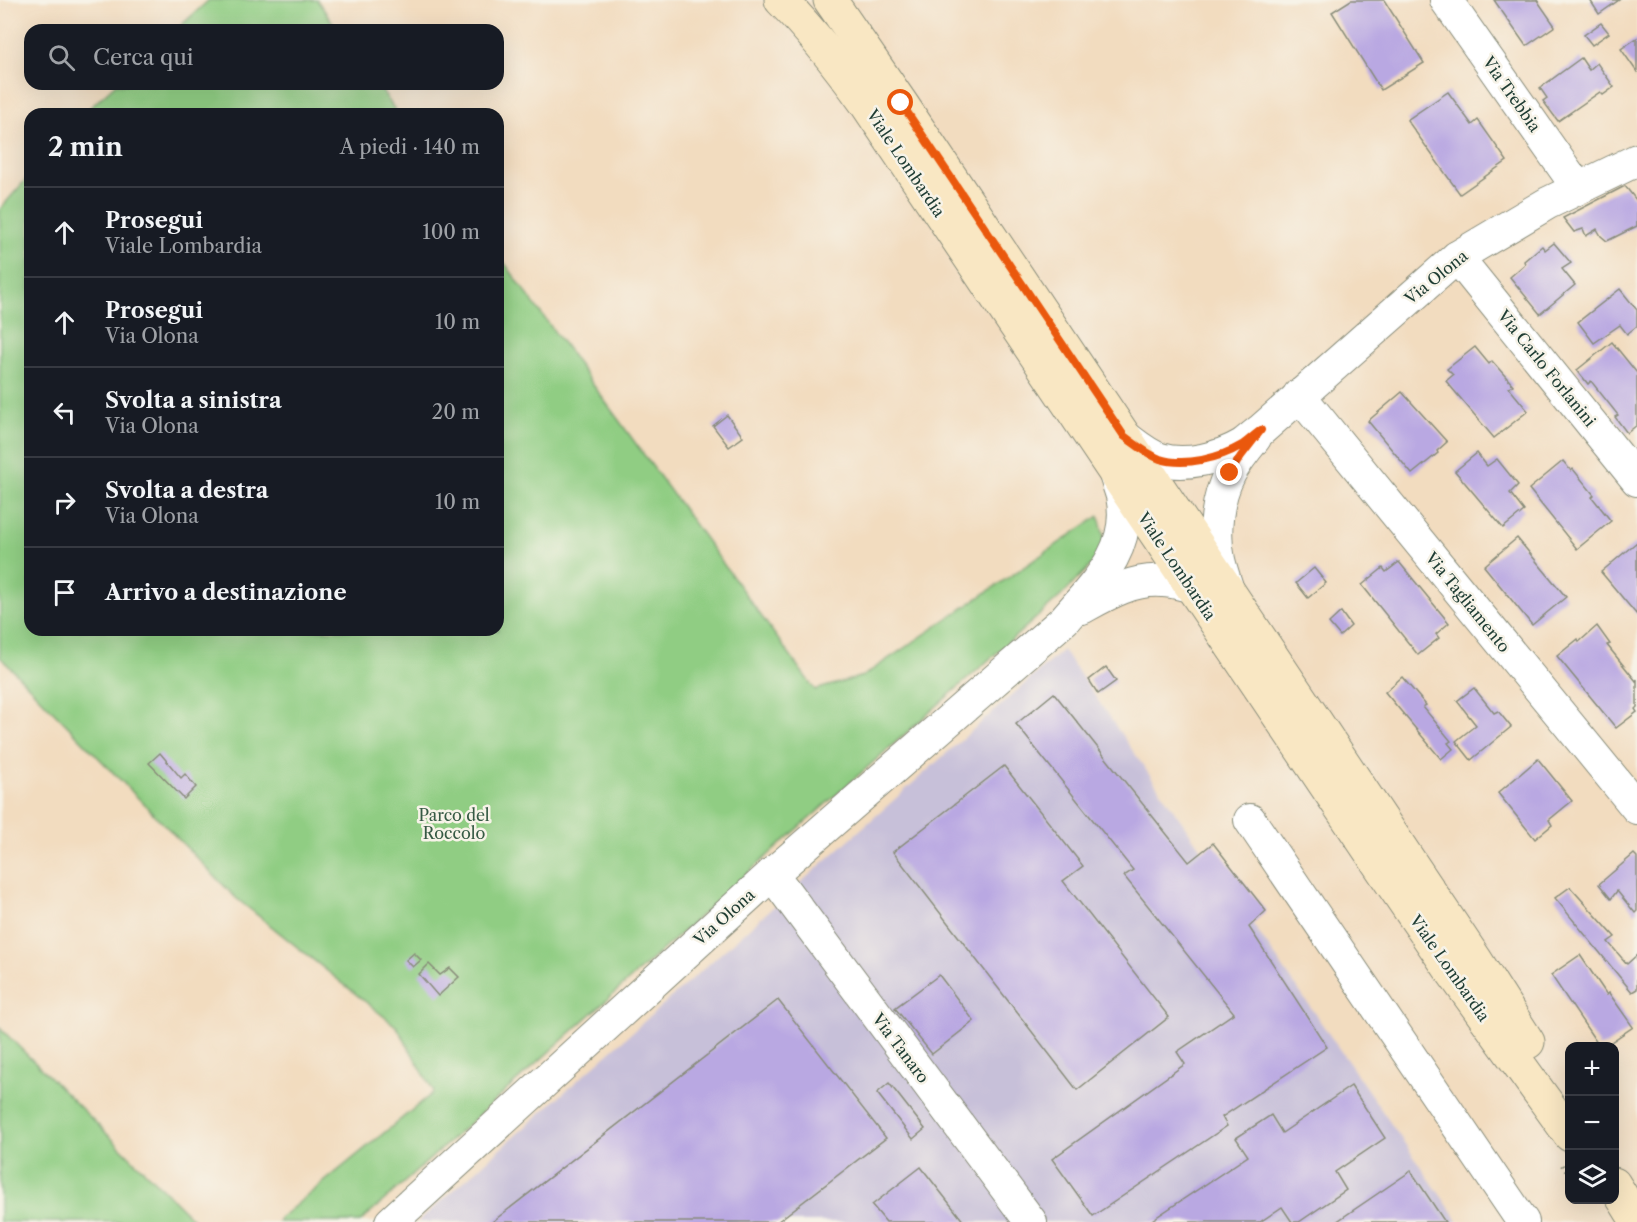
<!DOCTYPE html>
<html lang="it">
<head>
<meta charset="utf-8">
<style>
	:root { --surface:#171b24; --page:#20242c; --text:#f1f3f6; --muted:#9ea1a6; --line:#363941 }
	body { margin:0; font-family:"Libre Caslon Text",serif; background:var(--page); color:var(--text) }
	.controls { position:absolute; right:18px; bottom:18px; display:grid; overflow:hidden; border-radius:12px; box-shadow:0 6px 24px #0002 }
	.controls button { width:54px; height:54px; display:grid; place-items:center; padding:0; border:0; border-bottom:2px solid var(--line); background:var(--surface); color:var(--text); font:30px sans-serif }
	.stop { position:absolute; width:18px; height:18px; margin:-14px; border:4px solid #ea580c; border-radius:50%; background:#fff }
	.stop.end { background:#ea580c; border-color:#fff; box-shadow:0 2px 6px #0008 }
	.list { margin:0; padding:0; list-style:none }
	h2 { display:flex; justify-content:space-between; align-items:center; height:78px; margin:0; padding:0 24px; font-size:26px }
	h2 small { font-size:20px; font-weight:400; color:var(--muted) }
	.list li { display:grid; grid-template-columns:39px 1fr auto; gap:18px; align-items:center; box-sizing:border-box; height:90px; padding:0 24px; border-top:2px solid var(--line) }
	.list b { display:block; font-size:22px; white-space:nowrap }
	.list p { margin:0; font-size:20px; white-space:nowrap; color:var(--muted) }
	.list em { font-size:20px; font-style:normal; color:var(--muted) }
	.icon { flex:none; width:33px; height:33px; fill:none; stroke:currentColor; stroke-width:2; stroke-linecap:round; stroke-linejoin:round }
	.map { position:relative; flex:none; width:1637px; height:1222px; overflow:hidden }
	.search { position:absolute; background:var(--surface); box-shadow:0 6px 24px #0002; left:24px; top:24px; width:480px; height:66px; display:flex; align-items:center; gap:15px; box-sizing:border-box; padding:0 21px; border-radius:18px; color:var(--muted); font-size:22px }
	.panel { position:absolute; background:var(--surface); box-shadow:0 6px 24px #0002; left:24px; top:108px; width:480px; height:528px; border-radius:18px }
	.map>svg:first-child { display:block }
	.industrial { fill:#c7c0d9 }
	.green { fill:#90cd83; stroke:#58855c; stroke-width:1.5 }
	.building { fill:#b9a8e2 }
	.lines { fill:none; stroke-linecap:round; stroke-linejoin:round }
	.minor-casing { stroke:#888c7a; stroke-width:34 }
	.secondary-casing { stroke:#888c7a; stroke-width:35 }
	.path { stroke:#888c7a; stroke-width:4; stroke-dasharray:1.5 4.5; stroke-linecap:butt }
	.minor { stroke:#fff; stroke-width:32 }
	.secondary { stroke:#f9e7c3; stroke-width:33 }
	.route { stroke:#ea580c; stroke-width:8 }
	.labels { text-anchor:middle; stroke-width:5; stroke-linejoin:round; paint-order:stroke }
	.street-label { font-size:16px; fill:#1f3d34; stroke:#f7f3e8 }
	.park-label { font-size:16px; fill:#365a44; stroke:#f7f3e8 }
</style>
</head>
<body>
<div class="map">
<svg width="1637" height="1222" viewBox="0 0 1637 1222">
	<rect width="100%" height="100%" fill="#f7f3e8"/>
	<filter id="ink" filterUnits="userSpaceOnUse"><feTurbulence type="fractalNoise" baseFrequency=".0167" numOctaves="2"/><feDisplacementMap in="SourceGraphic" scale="12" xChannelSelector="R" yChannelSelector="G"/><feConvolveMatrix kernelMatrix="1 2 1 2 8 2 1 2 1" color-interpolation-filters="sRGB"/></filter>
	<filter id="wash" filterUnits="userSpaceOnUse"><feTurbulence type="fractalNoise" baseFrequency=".008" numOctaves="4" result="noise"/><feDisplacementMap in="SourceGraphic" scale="24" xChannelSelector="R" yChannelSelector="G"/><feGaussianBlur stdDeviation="1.35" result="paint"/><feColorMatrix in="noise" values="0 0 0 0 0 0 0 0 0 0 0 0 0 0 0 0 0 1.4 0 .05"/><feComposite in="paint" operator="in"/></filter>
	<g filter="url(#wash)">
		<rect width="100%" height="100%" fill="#f2dcbf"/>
		<path class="industrial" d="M1063 650 1459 1222H418Z"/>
		<g class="green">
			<path d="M209 0H317L338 30H176Z"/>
			<path d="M116 84H377L398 114H83Z"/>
			<path d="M30 175V630H498V254L815 690 863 676 1099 516 1107 549 1061 596 749 872 360 1222H278L280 1218 434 1092 397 1027 236 898 0 657V209Z"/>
			<path d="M0 1028 196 1222H0Z"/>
		</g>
		<g id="blocks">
			<g class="building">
				<path d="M1351 0H1384L1424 63 1381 90 1332 12Z"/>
				<path d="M1494 0H1537L1555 26 1526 46Z"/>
				<path d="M1590 0H1619L1599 14Z"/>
				<path d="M1601 23 1609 33 1592 45 1584 35Z"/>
				<path d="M1637 38V72L1621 49Z"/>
				<path d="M1581 58 1589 70 1597 63 1614 87 1603 95 1600 92 1558 121 1543 101 1547 98 1540 88Z"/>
				<path d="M1448 92 1472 125 1478 120 1507 161 1460 194 1407 120Z"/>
				<path d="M1625 186 1637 201V226L1607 241 1601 236 1597 229 1586 236 1583 229 1574 232 1563 218Z"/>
				<path d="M1554 243 1571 263 1562 269 1575 285 1540 314 1510 277 1525 264 1524 261 1542 246 1545 250Z"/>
				<path d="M1620 289 1637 310V326L1627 334 1620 325 1594 343 1578 322Z"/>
				<path d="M1612 342 1637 373V425L1627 433 1615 417 1618 415 1591 381 1588 384 1577 370Z"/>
				<path d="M1475 347 1489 364 1492 361 1513 385 1509 388 1528 411 1494 438 1446 381 1453 375 1447 369Z"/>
				<path d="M1402 392 1447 442 1437 451 1438 453 1412 474 1368 421Z"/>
				<path d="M727 415 743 437 729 447 713 426Z"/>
				<path d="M1477 453 1487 466 1497 459 1518 485 1510 493 1524 511 1503 528 1455 471Z"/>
				<path d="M1563 461 1571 471 1573 469 1594 495 1592 497 1611 521 1577 549 1529 489Z"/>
				<path d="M1517 538 1566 597 1532 625 1484 566Z"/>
				<path d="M1637 542V615L1601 572Z"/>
				<path d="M1399 562 1449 623 1436 634 1439 638 1418 655 1362 585 1383 568 1386 572Z"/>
				<path d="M1314 568 1326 583 1308 598 1296 583Z"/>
				<path d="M1341 612 1351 626 1340 636 1329 623Z"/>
				<path d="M1597 626 1610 644 1607 645 1636 681 1637 679V707L1635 709 1637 712 1616 728 1557 656 1578 639 1579 642Z"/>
				<path d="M1106 667 1116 681 1098 694 1089 680Z"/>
				<path d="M1402 677 1426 705 1423 707 1451 741 1448 743 1453 749 1441 759 1385 692Z"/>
				<path d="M1474 688 1494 713 1498 711 1511 727 1471 760 1456 741 1476 725 1457 701Z"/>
				<path d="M1054 693 1189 862 1213 843 1266 911 1249 927 1327 1047 1222 1117 1227 1126 1093 1216 1052 1159 1185 1064 1177 1052 1234 1013 1124 876 1133 870 1016 724Z"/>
				<path d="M160 753 181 778 185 774 196 787 184 799 149 763Z"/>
				<path d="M1538 759 1572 801 1549 820 1552 825 1535 839 1498 793Z"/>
				<path d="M1004 766 1083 866 1063 881 1169 1017 1077 1090 893 852Z"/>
				<path d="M1634 854 1637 857V911L1635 913 1617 891 1611 899 1599 884Z"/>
				<path d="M1570 887 1615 937 1608 942 1627 964 1637 955V989L1632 992 1555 898Z"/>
				<path d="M414 953 421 960 413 967 406 960Z"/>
				<path d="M1580 955 1607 995 1609 993 1633 1027 1605 1046H1599L1551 975Z"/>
				<path d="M429 964 440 975 450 968 459 977 438 996 419 974Z"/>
				<path d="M939 975 974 1021 932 1054 895 1008Z"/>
				<path d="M778 1000 886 1138 777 1222H492Z"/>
				<path d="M889 1083 925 1129 913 1139 877 1093Z"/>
				<path d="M1351 1086 1385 1138 1335 1172 1346 1190 1299 1222H1292L1282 1207 1260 1222H1149L1248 1156 1236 1138 1271 1115 1282 1133Z"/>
				<path d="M921 1167 964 1222H886L872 1205Z"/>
				<path d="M1411 1171 1445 1222H1336Z"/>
			</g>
		</g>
	</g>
	<g filter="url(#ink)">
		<use href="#blocks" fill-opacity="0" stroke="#888c7a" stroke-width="1.5"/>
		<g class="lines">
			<g class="minor-casing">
				<g id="minor">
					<path d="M1446 0 1578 188"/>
					<path d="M1457 257 1637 480"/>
					<path d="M1299 395 1637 808"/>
					<path d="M1124 436C1135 444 1146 454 1160 459 1185 467 1220 458 1242 445 1248 441 1254 435 1261 430L1457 257 1548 203 1637 160"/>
					<path d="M1227 587C1224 578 1221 569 1219 560 1213 532 1217 498 1230 473 1237 460 1246 449 1255 438"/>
					<path d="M1082 608C1107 594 1132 579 1162 581 1171 581 1181 584 1190 586"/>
					<path d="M1250 820 1523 1222"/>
					<path d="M772 874 1031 1222"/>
					<path d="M391 1222 772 874 1064 620C1095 584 1133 549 1122 496 1120 489 1117 481 1115 474"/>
				</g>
			</g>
			<g class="secondary-casing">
				<g id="secondary">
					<path d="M781 0C813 32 839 66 865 102L1388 878 1448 966 1570 1135"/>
					<path d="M830 0 901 103 1475 959 1528 1042"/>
					<path d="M1614 1184 1637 1221"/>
				</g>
			</g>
			<path class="path" d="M1562 1165 1570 1177"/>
			<use href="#minor" class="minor"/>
			<use href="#secondary" class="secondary"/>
		</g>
	</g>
	<g class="lines" filter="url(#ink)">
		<path class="route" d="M901 103 1124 436C1135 444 1147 454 1160 459 1185 467 1220 458 1242 445 1248 441 1254 435 1261 430L1241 456 1230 473"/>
	</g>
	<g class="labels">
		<g class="street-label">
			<text transform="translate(1512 94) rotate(55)" y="6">Via Trebbia</text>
			<text transform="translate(906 163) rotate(56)" y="6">Viale Lombardia</text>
			<text transform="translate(1436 277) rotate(-39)" y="6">Via Olona</text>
			<text transform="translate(1547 368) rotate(51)" y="6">Via Carlo Forlanini</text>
			<text transform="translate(1177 566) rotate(56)" y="6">Viale Lombardia</text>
			<text transform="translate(1468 602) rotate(51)" y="6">Via Tagliamento</text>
			<text transform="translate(724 917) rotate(-42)" y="6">Via Olona</text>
			<text transform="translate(1450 968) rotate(55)" y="6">Viale Lombardia</text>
			<text transform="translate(901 1048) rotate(53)" y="6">Via Tanaro</text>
		</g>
		<g class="park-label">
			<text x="454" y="821">Parco del<tspan x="454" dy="18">Roccolo</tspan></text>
		</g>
	</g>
</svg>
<div class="controls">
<button>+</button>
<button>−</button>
<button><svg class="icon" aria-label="layers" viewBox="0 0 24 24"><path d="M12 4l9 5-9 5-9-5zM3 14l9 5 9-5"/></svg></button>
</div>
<div class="stop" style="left:901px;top:103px"></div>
<div class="stop end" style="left:1230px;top:473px"></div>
<div class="search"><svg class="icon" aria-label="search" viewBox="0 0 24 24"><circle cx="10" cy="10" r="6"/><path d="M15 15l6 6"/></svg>Cerca qui</div>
<section class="panel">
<h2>2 min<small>A piedi · 140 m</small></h2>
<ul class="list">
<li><svg class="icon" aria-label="ahead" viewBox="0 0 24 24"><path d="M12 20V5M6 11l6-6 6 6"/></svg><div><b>Prosegui</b><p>Viale Lombardia</p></div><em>100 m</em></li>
<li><svg class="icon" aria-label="ahead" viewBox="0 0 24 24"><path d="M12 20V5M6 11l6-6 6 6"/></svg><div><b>Prosegui</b><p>Via Olona</p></div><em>10 m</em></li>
<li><svg class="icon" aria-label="left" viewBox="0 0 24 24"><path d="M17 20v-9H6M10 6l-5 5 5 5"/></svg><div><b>Svolta a sinistra</b><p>Via Olona</p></div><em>20 m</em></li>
<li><svg class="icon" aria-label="right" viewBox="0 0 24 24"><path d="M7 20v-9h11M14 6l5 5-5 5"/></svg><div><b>Svolta a destra</b><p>Via Olona</p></div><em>10 m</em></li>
<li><svg class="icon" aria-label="arrive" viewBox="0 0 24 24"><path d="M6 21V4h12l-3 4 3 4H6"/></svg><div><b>Arrivo a destinazione</b></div></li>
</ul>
</section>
</div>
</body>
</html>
